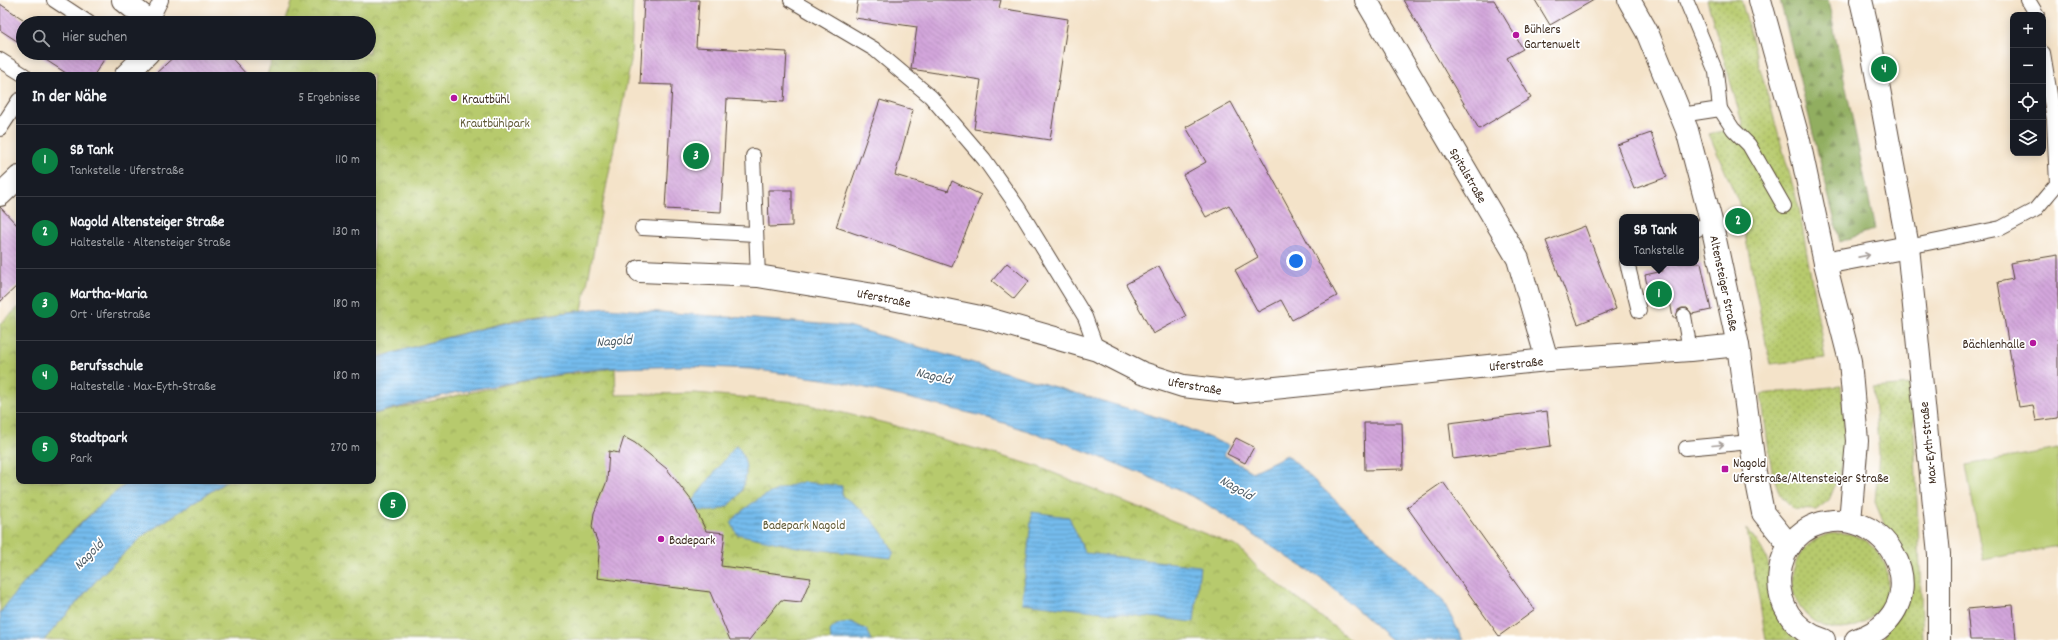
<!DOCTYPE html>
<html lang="de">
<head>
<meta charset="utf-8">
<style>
	:root { --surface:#171b24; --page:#20242c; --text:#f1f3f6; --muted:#9ea1a6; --line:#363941; --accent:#0b8043 }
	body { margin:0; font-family:Dekko,sans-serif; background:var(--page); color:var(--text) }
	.controls { position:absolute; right:12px; top:12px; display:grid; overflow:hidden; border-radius:8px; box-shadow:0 2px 10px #0003 }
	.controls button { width:36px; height:36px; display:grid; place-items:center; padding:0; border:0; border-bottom:1px solid var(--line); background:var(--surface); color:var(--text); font:20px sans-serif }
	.you { position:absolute; left:1296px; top:261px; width:14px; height:14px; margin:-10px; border:3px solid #fff; border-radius:50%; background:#1a73e8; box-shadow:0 0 0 6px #1a73e833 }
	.badge { display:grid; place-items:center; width:26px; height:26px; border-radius:50%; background:var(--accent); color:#fff; font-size:13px; font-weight:700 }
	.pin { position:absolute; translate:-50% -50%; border:2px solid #fff; box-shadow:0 1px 4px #0006 }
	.popup { position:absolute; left:1619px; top:214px; width:80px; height:52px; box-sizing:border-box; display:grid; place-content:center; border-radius:8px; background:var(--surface); filter:drop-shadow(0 1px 3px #0005); font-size:13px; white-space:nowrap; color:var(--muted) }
	.popup b { font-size:15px; color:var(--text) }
	.popup::after { content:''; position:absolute; left:50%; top:100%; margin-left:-8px; border:8px solid transparent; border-top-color:var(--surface) }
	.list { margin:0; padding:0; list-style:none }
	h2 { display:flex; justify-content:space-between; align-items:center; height:52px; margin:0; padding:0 16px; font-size:17px }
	h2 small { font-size:13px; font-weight:400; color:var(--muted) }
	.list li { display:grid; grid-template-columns:26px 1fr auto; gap:12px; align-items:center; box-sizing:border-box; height:72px; padding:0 16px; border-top:1px solid var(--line) }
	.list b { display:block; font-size:15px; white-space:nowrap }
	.list p { margin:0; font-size:13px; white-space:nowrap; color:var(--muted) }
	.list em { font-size:13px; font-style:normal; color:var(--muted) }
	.icon { flex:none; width:22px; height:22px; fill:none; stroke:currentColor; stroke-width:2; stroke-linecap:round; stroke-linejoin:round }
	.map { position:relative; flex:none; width:2058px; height:640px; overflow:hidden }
	.search { position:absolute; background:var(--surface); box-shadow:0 2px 10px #0003; left:16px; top:16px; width:360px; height:44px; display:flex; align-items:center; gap:10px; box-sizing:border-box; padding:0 14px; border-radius:22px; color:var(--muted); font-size:15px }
	.panel { position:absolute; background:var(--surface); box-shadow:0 2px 10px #0003; left:16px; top:72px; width:360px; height:412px; border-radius:8px }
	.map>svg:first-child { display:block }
	.grass { fill:url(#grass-dots); stroke:#797a46 }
	.forest { fill:url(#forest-firs); stroke:#666c3f }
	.park { fill:url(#park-crowns); stroke:#797a46 }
	.garden { fill:#b7ca6d; stroke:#797a46 }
	.water { fill:url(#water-rules); stroke:#587386 }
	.building { fill:url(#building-back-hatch) }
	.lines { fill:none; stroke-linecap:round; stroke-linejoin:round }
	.service-casing { stroke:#574638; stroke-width:16 }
	.minor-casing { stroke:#574638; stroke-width:24 }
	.tertiary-casing { stroke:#574638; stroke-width:24 }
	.secondary-casing { stroke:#574638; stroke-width:24 }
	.service { stroke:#fff; stroke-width:14 }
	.minor { stroke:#fff; stroke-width:22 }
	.tertiary { stroke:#fff; stroke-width:22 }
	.secondary { stroke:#fff; stroke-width:22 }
	.oneway { stroke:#a79f9a }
	.poi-dot { fill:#b5179e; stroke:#fff; stroke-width:1.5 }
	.labels { text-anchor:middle; stroke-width:3.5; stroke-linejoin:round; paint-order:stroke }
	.poi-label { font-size:13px; fill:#3b2a1e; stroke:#fff; text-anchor:start }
	.park-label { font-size:13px; fill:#605a36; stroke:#fff }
	.street-label { font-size:13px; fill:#3b2a1e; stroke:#fff }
	.water-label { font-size:14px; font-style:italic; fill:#4f5d66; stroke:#fff }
</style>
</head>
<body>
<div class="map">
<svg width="2058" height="640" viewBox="0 0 2058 640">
	<defs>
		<pattern id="grass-dots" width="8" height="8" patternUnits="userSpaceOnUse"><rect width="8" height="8" fill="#b7ca6d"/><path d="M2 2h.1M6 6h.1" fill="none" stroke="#96a459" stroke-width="1.8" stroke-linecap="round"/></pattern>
		<pattern id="forest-firs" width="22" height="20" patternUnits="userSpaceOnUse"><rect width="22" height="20" fill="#91ae60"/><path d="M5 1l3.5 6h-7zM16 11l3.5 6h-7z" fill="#788e4f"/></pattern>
		<pattern id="park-crowns" width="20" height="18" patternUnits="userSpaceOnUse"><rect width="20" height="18" fill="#b7ca6d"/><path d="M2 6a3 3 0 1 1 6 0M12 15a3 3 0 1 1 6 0" fill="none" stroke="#96a459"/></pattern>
		<pattern id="water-rules" width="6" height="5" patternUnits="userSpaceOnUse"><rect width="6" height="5" fill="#75bced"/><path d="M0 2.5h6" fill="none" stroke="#6199bf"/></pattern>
		<pattern id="building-back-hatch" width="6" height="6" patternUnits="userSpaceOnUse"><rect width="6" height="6" fill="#d3a6dc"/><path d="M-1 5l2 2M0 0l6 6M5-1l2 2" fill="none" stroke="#ac87b2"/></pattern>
	</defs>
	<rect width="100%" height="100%" fill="#fff"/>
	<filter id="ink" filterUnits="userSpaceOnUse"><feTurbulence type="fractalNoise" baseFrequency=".025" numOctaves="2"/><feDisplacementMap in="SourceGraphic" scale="8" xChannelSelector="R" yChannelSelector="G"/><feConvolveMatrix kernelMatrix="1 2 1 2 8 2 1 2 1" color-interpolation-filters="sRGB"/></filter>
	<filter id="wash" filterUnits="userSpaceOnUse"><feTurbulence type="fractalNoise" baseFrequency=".012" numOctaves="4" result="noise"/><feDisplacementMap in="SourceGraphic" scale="16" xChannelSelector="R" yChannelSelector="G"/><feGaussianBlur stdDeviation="0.9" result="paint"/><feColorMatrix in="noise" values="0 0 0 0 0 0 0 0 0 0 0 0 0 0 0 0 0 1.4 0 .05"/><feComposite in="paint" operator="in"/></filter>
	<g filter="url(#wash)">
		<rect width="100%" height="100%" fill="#f4e3c9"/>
		<g class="grass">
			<path d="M1707 0H1741L1799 208 1825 358 1770 364 1739 203 1709 134 1743 126Z"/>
			<path d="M1912 385 1923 640H1884L1898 543 1885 526 1875 502 1879 453 1873 388Z"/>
			<path d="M1841 386 1844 415 1845 444 1839 476 1829 500 1816 510 1794 509 1780 495 1772 472 1761 394Z"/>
			<path d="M1747 529C1757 541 1765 552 1769 566 1780 599 1768 616 1801 640H1766Z"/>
			<circle cx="1840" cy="581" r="48"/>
		</g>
		<path class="forest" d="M1780 0H1828L1875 229 1840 242Z"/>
		<g class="park">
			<path d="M293 0H633L631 61 582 310 523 318 444 338 373 359V75H267L275 53H369V23H285Z"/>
			<path d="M19 307V481H130C81 518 38 565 0 613V324Z"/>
			<path d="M615 368 616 395 695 393 797 402 885 423 1036 466 1238 547 1260 570 1351 640H44L101 575 145 534 227 481H373V414L537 378Z"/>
		</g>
		<path class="garden" d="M2058 449V546L1983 560 1966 465Z"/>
		<g class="water">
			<path d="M607 308 848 326 1167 420 1229 446 1224 455 1252 472 1287 455 1443 601 1463 640H1391L1326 582 1200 500 1142 474 1065 443 982 416 837 381 751 369 689 366 615 368 578 371 453 393 373 414V359C450 336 526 314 607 308Z"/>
			<path d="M736 445C755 464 746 503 718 510 711 512 703 511 696 510L692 501Z"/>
			<path d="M130 481H227L145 534 101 575 44 640H0V613L15 593 61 543 108 498Z"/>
			<path d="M803 482 842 486V496C866 510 880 527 894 552L891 558 797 547 737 534 731 522C751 500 774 489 803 482Z"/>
			<path d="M1032 512 1069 517 1085 553 1200 566 1194 622 1022 603Z"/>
			<path d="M851 622 867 630 872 640H831L830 631C836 623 842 623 851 622Z"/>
		</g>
		<g id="blocks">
			<g class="building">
				<path d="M644 0H699L696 47 787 52 784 102 727 99 721 212 665 209 672 85 640 84Z"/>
				<path d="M858 0H1001L999 8 1068 19 1050 140 974 129 981 80 911 69 917 27 855 18Z"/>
				<path d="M1403 0H1494L1523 49 1507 58 1531 98 1479 129Z"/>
				<path d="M1535 0H1594L1550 25Z"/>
				<path d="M0 4 29 23H23V45L0 30Z"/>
				<path d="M35 53H104L107 55 94 75H69Z"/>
				<path d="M178 53H227L247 75H154Z"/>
				<path d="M880 100 913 110 895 175 948 191 952 181 981 195 952 267 836 227Z"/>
				<path d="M1231 102 1337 296 1292 320 1281 300 1258 312 1235 270 1258 257 1229 205 1206 217 1183 175 1206 162 1186 127Z"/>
				<path d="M1651 133 1667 177 1634 189 1617 145Z"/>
				<path d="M768 190H792V226L769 227Z"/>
				<path d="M0 207 19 227V284L0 302Z"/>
				<path d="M1585 226 1616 309 1578 324 1546 241Z"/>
				<path d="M2058 255V418L2036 421 2033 405 2019 407 1998 282 2013 279 2010 263Z"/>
				<path d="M1007 263 1029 281 1014 299 992 281Z"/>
				<path d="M1662 263H1701L1711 310 1692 314 1687 308H1682L1678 310 1676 318H1673L1670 301 1651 305 1645 275 1663 271Z"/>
				<path d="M1159 266 1186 316 1153 334 1126 284Z"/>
				<path d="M1547 411 1551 446 1453 459 1449 423Z"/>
				<path d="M1364 423H1402L1403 469 1365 470Z"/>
				<path d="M624 437 635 443 667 469 692 501 706 531 725 533 721 566 811 578 801 602 781 600 749 640H730L710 592 597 578 599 554V546L592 527 594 513 607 481 609 451 619 453Z"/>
				<path d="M1236 438 1254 447 1245 463 1227 454Z"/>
				<path d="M1443 482 1535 610 1499 636 1407 507Z"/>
				<path d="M2013 605 2016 640H1970L1967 609Z"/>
			</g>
		</g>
	</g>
	<g filter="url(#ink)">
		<use href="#blocks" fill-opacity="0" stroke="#574638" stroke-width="1"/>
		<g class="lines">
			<g class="service-casing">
				<g id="service">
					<path d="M54 0 89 23"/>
					<path d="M791 0 874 49 931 97 984 159 1017 206 1085 317 1097 350"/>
					<path d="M2028 0 2037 15"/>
					<path d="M151 20 161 0"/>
					<path d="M0 60 24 75"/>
					<path d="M1720 109 1733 129 1749 145 1784 206"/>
					<path d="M1681 115 1720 109 1716 72 1686 0"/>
					<path d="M0 129 19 100"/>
					<path d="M753 156 758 276"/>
					<path d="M642 228 755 234"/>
					<path d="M1696 230 1711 221"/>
					<path d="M1908 247 2001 228 2035 210 2057 184 2054 119 2043 53"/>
					<path d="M1627 263 1639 311"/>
					<path d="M1684 316 1690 350"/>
					<path d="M1686 448 1751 442"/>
				</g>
			</g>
			<g class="minor-casing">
				<g id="minor">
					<path d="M123 0 152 23"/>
					<path d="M1366 0 1518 259 1547 360"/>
					<path d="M1861 0 1869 35 1908 247 1939 554V640"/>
					<path d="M126 75 148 53"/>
					<path d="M0 195 19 177"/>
					<path d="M1825 263 1908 247"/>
					<path d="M640 271 758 276 868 294 985 318 1097 350 1142 373 1183 386 1236 392 1547 360 1690 350 1738 345"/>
				</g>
			</g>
			<g class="tertiary-casing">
				<path id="tertiary" d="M1629 0 1647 32 1687 130 1711 221 1738 345 1755 472 1763 513 1790 546"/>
			</g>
			<g class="secondary-casing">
				<g id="secondary">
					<path d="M1760 0 1799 141 1825 263 1850 361 1857 441 1850 521"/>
					<path d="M1824 640C1759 620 1767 527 1833 521 1886 516 1924 581 1887 621 1878 631 1868 636 1856 640"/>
				</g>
			</g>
			<use href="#service" class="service"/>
			<use href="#minor" class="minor"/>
			<use href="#tertiary" class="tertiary"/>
			<use href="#secondary" class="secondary"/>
		</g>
		<defs><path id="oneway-shaft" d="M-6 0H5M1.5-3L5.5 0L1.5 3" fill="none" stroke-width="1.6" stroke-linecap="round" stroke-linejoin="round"/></defs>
		<g class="oneway">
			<use href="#oneway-shaft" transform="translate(1864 256) rotate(-11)"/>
			<use href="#oneway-shaft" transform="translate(1718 445) rotate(-5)"/>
		</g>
	</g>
	<g class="poi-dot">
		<circle cx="1516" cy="35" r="4"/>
		<circle cx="454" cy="98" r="4"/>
		<circle cx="2033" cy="343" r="4"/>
		<rect x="1721" y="465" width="8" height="8" rx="2"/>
		<circle cx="661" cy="539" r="4"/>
	</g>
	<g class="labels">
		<g class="poi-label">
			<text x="1524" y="33">Bühlers<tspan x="1524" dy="15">Gartenwelt</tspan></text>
			<text x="462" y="103">Krautbühl</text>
			<text x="2025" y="348" text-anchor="end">Bächlenhalle</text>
			<text x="1733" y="467">Nagold<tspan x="1733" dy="15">Uferstraße/Altensteiger Straße</tspan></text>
			<text x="669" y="544">Badepark</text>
		</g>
		<g class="park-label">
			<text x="495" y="127">Krautbühlpark</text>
			<text x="804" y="529">Badepark Nagold</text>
		</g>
		<g class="street-label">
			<text transform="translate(1469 175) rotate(60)" y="5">Spitalstraße</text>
			<text transform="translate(1725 283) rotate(78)" y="5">Altensteiger Straße</text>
			<text transform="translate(884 297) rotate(11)" y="5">Uferstraße</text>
			<text transform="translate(1516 363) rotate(-6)" y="5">Uferstraße</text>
			<text transform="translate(1195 385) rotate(10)" y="5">Uferstraße</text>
			<text transform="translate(1927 443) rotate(-96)" y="5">Max-Eyth-Straße</text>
		</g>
		<g class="water-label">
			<text transform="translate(614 340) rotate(-4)" y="5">Nagold</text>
			<text transform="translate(934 375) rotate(13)" y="5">Nagold</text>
			<text transform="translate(1237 487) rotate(30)" y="5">Nagold</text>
			<text transform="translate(88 554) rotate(-45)" y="5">Nagold</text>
		</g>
	</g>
</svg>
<div class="controls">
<button>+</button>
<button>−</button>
<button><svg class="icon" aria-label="locate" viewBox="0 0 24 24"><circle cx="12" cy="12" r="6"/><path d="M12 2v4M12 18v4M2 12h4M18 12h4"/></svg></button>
<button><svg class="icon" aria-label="layers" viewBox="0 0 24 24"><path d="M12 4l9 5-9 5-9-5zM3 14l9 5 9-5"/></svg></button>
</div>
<div class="you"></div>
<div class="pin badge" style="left:1659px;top:294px">1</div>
<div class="popup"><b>SB Tank</b>Tankstelle</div>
<div class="pin badge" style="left:1738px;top:221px">2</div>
<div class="pin badge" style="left:696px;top:156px">3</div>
<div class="pin badge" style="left:1884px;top:69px">4</div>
<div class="pin badge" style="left:393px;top:505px">5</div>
<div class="search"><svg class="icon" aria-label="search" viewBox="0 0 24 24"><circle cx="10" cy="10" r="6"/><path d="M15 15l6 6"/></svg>Hier suchen</div>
<section class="panel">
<h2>In der Nähe<small>5 Ergebnisse</small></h2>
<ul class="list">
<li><span class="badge">1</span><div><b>SB Tank</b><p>Tankstelle · Uferstraße</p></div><em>110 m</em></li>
<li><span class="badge">2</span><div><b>Nagold Altensteiger Straße</b><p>Haltestelle · Altensteiger Straße</p></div><em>130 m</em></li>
<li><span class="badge">3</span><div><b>Martha-Maria</b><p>Ort · Uferstraße</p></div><em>180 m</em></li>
<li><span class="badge">4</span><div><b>Berufsschule</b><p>Haltestelle · Max-Eyth-Straße</p></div><em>180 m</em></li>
<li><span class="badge">5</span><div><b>Stadtpark</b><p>Park</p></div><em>270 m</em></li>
</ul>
</section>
</div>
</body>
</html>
